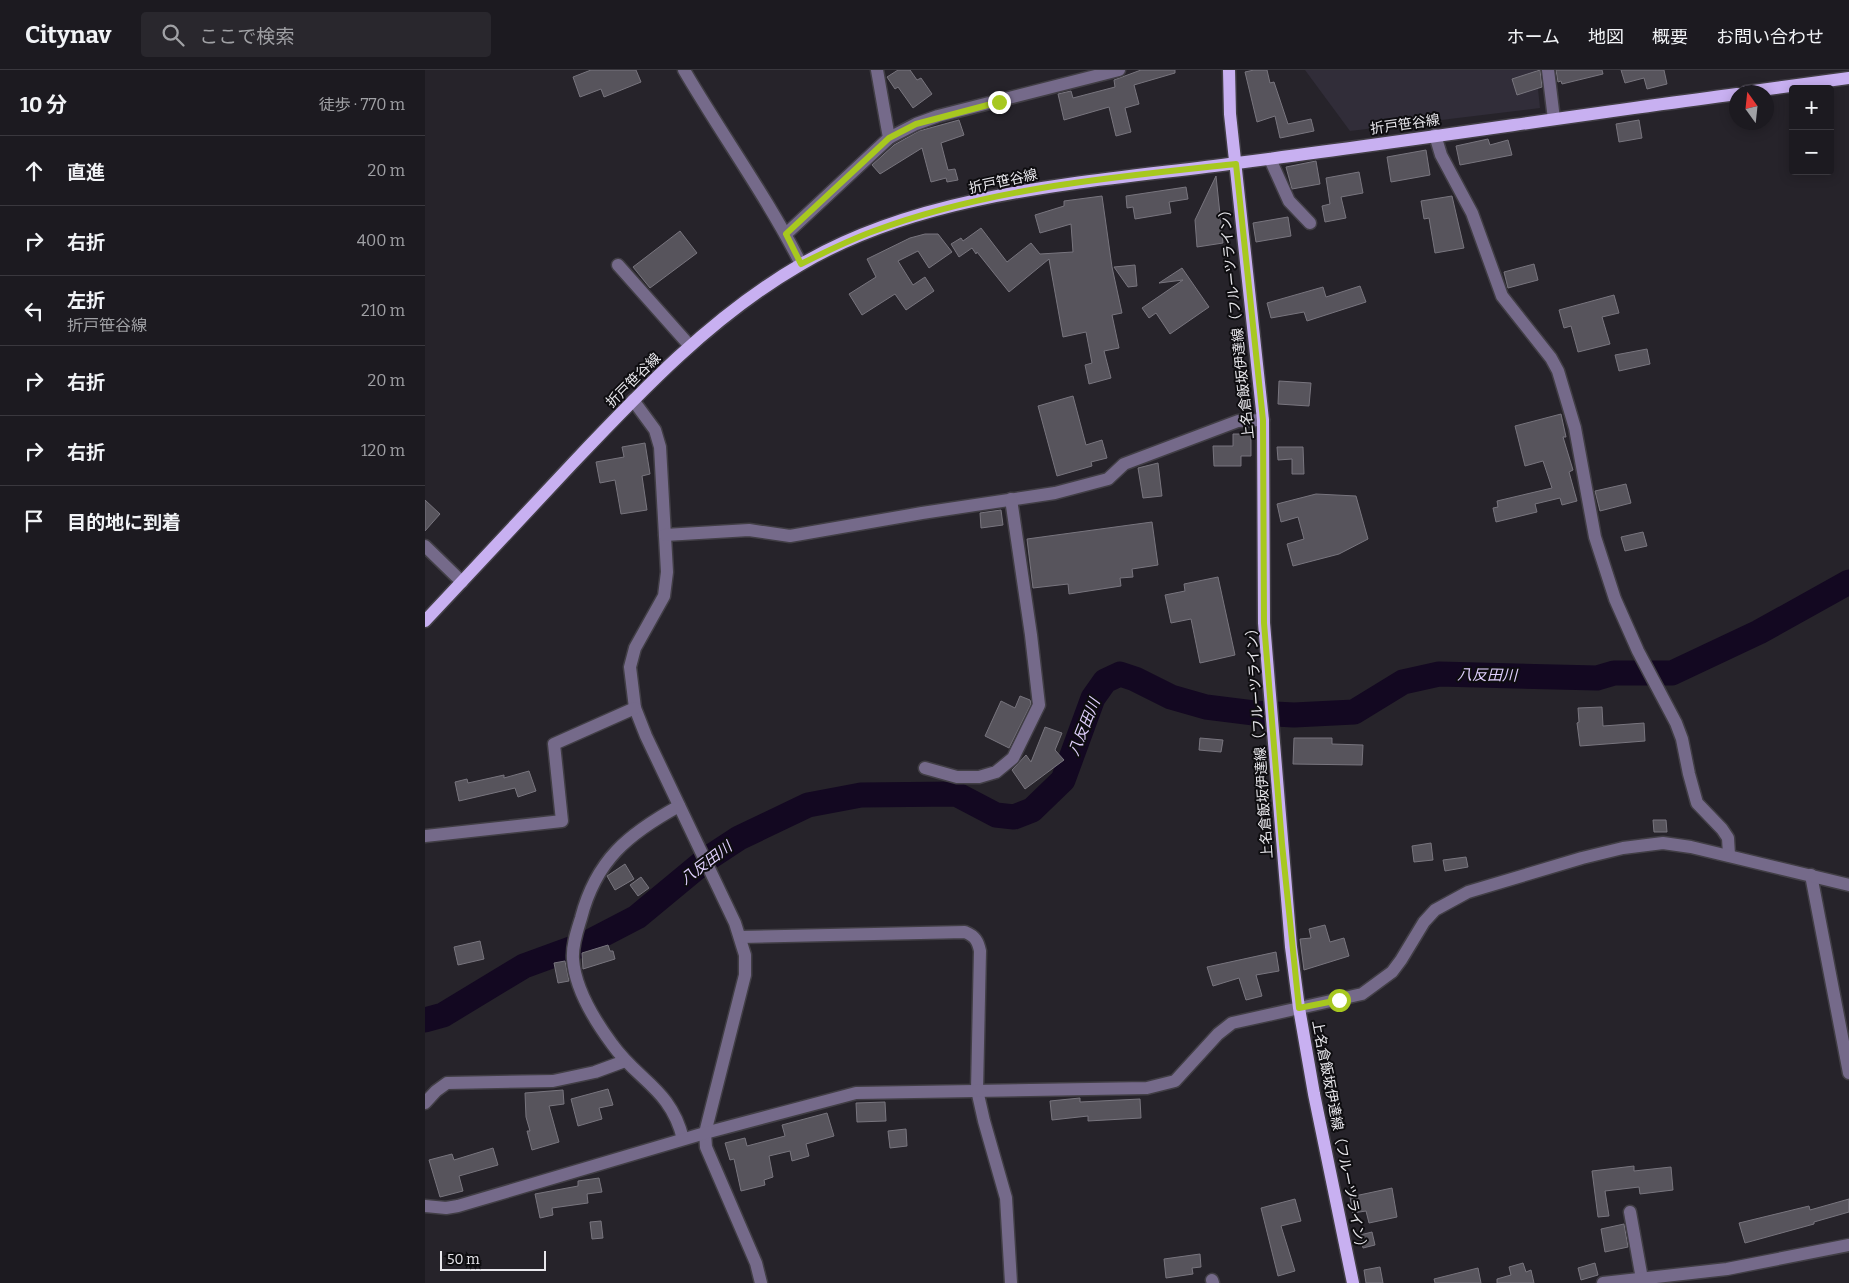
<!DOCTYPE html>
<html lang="ja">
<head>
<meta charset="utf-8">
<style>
	:root { --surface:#1c1a20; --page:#29272d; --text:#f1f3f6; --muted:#a0a1a5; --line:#3a383e }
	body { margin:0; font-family:Bitter,"Noto Sans JP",serif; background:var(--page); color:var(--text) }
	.controls { position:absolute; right:15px; top:15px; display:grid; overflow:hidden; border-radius:5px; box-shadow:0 2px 12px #0003 }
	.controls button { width:45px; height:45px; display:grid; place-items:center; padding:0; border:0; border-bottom:1px solid var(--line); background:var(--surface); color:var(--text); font:25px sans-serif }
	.compass { position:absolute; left:1304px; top:15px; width:45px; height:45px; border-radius:50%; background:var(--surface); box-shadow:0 2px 12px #0003; rotate:345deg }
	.scale { position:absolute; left:15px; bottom:12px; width:106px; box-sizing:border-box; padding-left:5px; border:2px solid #e8e7ec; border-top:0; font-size:14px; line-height:18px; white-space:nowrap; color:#e8e7ec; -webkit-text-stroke:4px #0e0d10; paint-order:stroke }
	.stop { position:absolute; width:15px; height:15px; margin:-11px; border:4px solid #a7c81f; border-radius:50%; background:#fff }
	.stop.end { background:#a7c81f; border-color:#fff; box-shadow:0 1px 5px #0008 }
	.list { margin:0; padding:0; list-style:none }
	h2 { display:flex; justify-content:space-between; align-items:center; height:65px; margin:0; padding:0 20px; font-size:21px }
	h2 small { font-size:16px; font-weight:400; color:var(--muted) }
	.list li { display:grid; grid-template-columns:32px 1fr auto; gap:15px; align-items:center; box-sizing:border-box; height:70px; padding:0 20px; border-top:1px solid var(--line) }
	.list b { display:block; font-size:19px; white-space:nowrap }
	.list p { margin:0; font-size:16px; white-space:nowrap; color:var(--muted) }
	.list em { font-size:16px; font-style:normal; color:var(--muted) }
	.icon { flex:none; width:28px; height:28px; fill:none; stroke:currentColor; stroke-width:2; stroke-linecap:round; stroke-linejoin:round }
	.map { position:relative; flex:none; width:1424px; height:1213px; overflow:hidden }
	header { display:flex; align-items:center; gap:30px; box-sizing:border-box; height:70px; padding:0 25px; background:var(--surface); border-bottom:1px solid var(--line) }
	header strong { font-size:24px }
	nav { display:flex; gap:28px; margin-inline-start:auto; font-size:18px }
	.search { width:350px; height:45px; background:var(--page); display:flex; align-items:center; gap:12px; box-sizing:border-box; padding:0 18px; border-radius:5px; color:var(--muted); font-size:19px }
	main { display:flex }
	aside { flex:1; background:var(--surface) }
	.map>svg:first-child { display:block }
	.built { fill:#312d39 }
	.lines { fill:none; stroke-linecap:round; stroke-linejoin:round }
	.river { stroke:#130821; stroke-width:25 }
	.building { fill:#57545c; stroke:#78757e }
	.minor-casing { stroke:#413e45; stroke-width:15 }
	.major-casing { stroke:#413e45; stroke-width:15 }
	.minor { stroke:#756a8a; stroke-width:12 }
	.major { stroke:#c8b0f1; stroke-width:12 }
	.route { stroke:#a7c81f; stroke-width:6 }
	.labels { text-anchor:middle; stroke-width:4; stroke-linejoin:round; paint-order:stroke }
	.street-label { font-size:14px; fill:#e8e7ec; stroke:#0e0d10 }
	.water-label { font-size:15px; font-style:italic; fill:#dfcffd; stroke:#0e0d10 }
</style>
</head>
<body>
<header>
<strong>Citynav</strong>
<div class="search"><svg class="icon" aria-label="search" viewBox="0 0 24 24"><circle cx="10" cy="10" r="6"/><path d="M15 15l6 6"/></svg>ここで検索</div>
<nav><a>ホーム</a><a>地図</a><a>概要</a><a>お問い合わせ</a></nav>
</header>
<main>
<aside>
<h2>10 分<small>徒歩 · 770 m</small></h2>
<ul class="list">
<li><svg class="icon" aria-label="ahead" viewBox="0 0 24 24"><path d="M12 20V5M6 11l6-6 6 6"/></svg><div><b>直進</b></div><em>20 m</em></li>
<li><svg class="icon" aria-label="right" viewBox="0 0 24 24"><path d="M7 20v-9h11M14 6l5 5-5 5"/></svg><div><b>右折</b></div><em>400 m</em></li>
<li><svg class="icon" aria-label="left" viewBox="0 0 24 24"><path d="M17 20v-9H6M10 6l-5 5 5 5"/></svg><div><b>左折</b><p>折戸笹谷線</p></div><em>210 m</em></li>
<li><svg class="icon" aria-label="right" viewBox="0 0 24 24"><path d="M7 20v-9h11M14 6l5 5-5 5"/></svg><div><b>右折</b></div><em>20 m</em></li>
<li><svg class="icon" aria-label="right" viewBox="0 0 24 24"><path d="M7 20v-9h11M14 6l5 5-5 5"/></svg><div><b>右折</b></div><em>120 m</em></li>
<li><svg class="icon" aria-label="arrive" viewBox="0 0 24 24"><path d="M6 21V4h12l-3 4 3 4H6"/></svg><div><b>目的地に到着</b></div></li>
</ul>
</aside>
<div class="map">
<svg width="1424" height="1213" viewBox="0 0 1424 1213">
	<rect width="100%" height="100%" fill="#26232a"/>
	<path class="built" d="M880 0H1111L1115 38 925 61Z"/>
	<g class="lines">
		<path class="river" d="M0 950 18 945 99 896 162 873 212 847 282 789 314 768 383 735 436 725 531 724 571 745 589 747 607 740 638 710 668 628 680 611 695 604 710 609 746 627 781 637 829 643 869 645 929 642 978 612 1014 604 1172 608 1189 603H1247L1334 562 1424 512"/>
	</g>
	<g class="building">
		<path d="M166 0H211L216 12 179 27 176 19 155 27 148 7Z"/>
		<path d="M473 0H485L492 10 496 8 507 24 488 38 473 17 470 19 462 7Z"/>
		<path d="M716 0H750V3L709 15 714 34 700 38 706 62 691 66 684 37 639 50 633 24 646 21 648 28 690 17 689 10Z"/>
		<path d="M829 0H842L845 13 849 12 863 54 886 49 889 61 855 68 850 46 832 52 820 2Z"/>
		<path d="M1115 0 1117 17 1092 25 1087 9Z"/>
		<path d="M1131 0H1177L1178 4 1137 14 1136 11 1133 12Z"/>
		<path d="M1196 0H1239L1242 14 1222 19 1219 8 1200 13Z"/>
		<path d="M534 50 539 65 516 73 523 100 530 99 533 110 522 112 521 108 506 112 497 78 455 104 447 95 469 75 494 61Z"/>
		<path d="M1214 50 1217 68 1194 72 1191 54Z"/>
		<path d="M1063 69 1065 75 1083 70 1087 85 1035 95 1031 76Z"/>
		<path d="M1001 80 1005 105 966 112 962 87Z"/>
		<path d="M891 91 895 114 867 119 861 97Z"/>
		<path d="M934 102 938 123 916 127 921 148 900 152 897 136 905 134 901 108Z"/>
		<path d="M791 106 798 173 772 177 770 150Z"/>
		<path d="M761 117 763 129 744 132 746 143 710 149 708 137 702 138 701 126Z"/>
		<path d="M677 126 687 197 697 243 687 245 694 278 679 281 686 308 664 314 660 295 667 293 661 262 638 267 624 189 584 222 552 182 551 184 547 178 534 187 526 174 536 168 538 171 556 158 582 192 606 173 615 184 648 182 646 154 615 163 610 145 639 136V131Z"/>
		<path d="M1027 126 1039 178 1010 183 1004 148 999 149 996 131Z"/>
		<path d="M863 147 866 166 831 172 828 153Z"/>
		<path d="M255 161 272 183 225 218 208 197Z"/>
		<path d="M500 164H513L527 182 504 198 493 181 473 191 488 215 500 207 509 221 481 240 470 224 437 245 424 224 451 207 442 189 485 168Z"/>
		<path d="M1109 194 1113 210 1083 218 1079 202Z"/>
		<path d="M710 195 712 216 703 217 689 197Z"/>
		<path d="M757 198 784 237 745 264 731 243 724 248 717 238 758 210 734 213Z"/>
		<path d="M935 216 941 232 882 251 879 242 846 248 842 233 898 217 901 227Z"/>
		<path d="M1189 225 1194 243 1177 247 1185 274 1153 282 1146 256 1139 258 1134 240Z"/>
		<path d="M1222 279 1225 294 1194 301 1190 285Z"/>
		<path d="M854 311 886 313 884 336 853 334Z"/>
		<path d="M648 326 661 375 677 370 682 388 666 392 667 396 632 406 613 336Z"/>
		<path d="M1136 344 1141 367H1138L1148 400 1144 402 1152 431 1137 435 1135 428 1110 434 1112 442 1071 452 1068 438 1073 437 1072 431 1127 418 1118 391 1100 396 1090 356Z"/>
		<path d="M808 364H826V386H816V396H789L788 376H808Z"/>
		<path d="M220 373 225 404 217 406 222 440 196 444 190 410 175 413 171 392 199 387 197 377Z"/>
		<path d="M852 377H878L879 404H867V389L853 390Z"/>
		<path d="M733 393 737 426 718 428 713 398Z"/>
		<path d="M1201 414 1206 433 1175 441 1170 421Z"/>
		<path d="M891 424 931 426 943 469 914 484 868 496 862 474 879 469 873 447 856 452 852 434Z"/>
		<path d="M0 430 15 444 0 461Z"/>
		<path d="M576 440 578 455 556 458 555 443Z"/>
		<path d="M727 452 733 495 707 499 708 507 695 508 696 516 644 524 643 514 608 518 602 469Z"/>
		<path d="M1218 462 1222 476 1200 481 1196 467Z"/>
		<path d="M793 507 810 585 775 593 766 549 746 553 740 525 760 521 759 514Z"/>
		<path d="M595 626 605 630 606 634 584 678 560 666 576 631 590 638Z"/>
		<path d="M1177 637 1178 656 1219 653 1220 671 1155 676 1152 653 1154 652 1153 638Z"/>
		<path d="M620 657 637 663 630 680 639 690 600 719 587 700 601 685 606 692Z"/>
		<path d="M775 668 798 670 796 682 774 680Z"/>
		<path d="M869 668H907V674L938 675 937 695 868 694Z"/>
		<path d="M104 701 111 721 93 727 90 718 34 731 30 712 42 709 43 713 79 705V708Z"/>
		<path d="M1228 750H1241L1242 762H1229Z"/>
		<path d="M1006 773 1008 790 989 792 987 776Z"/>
		<path d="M1041 787 1043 797 1020 801 1018 790Z"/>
		<path d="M200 794 209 809 190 820 182 806Z"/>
		<path d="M216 807 224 818 213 826 205 815Z"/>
		<path d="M900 855 905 872 919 868 924 886 879 900 875 869 886 868 884 859Z"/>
		<path d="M55 871 59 889 33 895 29 877Z"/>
		<path d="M183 875 185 881H188L190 889 158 899 157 883Z"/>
		<path d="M851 882 854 901 831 905 837 926 821 930 814 908 788 916 782 897Z"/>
		<path d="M140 891 144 911 133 913 129 893Z"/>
		<path d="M183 1019 188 1035 174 1038 177 1049 153 1056 146 1029Z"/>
		<path d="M138 1020 139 1034 124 1036 134 1072 107 1080 102 1061H105L101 1047 100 1023Z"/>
		<path d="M655 1028V1032L715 1029 716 1048 663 1051V1046L627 1050 625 1031Z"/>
		<path d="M460 1032 461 1051 432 1052 431 1033Z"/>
		<path d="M402 1043 409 1066 381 1074 384 1086 367 1091 365 1081 344 1086 348 1107 339 1110 340 1115 316 1121 309 1089 305 1090 300 1073 320 1068 322 1076 360 1066 357 1055Z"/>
		<path d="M481 1059 482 1076 465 1078 463 1061Z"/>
		<path d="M68 1078 73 1095 34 1106 38 1121 15 1127 4 1090 27 1084 29 1090Z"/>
		<path d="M1209 1096V1101L1246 1097 1248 1120 1215 1124 1214 1117 1180 1121 1184 1146 1173 1147 1167 1101Z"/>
		<path d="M174 1108 177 1122 162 1124 163 1133 127 1138 128 1145 115 1148 110 1124 153 1116V1111Z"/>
		<path d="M967 1118 972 1147 944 1153 941 1141 928 1143 925 1127Z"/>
		<path d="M870 1129 876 1151 856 1156 870 1201 853 1206 836 1138Z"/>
		<path d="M1424 1129V1142L1389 1152V1154L1320 1173 1314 1153 1384 1136 1385 1140Z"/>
		<path d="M176 1151 178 1168 167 1169 165 1152Z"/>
		<path d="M1199 1154 1203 1177 1180 1182 1176 1159Z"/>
		<path d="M947 1162 950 1175 938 1178 935 1165Z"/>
		<path d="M775 1184 776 1197 767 1198 768 1204 741 1208 739 1189Z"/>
		<path d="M1098 1193 1101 1202 1106 1200 1109 1213H1072V1209L1086 1205 1084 1197Z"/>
		<path d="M1170 1193 1173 1205 1156 1210 1153 1198Z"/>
		<path d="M955 1197 958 1213H941L939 1200Z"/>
		<path d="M1053 1198 1056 1213H1010L1009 1209Z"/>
	</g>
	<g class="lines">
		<g class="minor-casing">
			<g id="minor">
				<path d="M259 0C297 65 342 127 376 194"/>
				<path d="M1123 0 1129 49"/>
				<path d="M1010 65 1016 85 1047 143 1077 226 1126 288 1133 301 1150 358 1170 467 1190 529 1213 581 1251 653 1257 669 1264 704 1272 733 1297 759 1303 768 1304 785"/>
				<path d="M464 68 491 54 513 46 694 0"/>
				<path d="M845 89 864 131 885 153"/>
				<path d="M361 164 464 68 452 0"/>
				<path d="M193 195 265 276"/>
				<path d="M208 330 230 360 235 377 242 502 239 526 210 578 205 597 210 638 221 666 310 853 320 885V905L280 1063 281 1077 331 1193 336 1213"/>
				<path d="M240 465 324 460 365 466 497 443 630 423 683 409 699 394 813 351 838 350"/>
				<path d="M0 476 37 512"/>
				<path d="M500 698 532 707H554L571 702 588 688 614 635 606 565 586 429"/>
				<path d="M254 736C203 764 171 790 156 848 152 861 147 875 148 889 150 919 170 951 187 974 213 1011 246 1019 258 1069"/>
				<path d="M0 766 137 751 129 674 210 638"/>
				<path d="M1386 805 1424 1003"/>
				<path d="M315 867 540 862C550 866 553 871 555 881L552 1020 559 1051 581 1128 586 1213"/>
				<path d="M0 1033 11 1021 22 1013 128 1011 170 1002 200 991"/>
				<path d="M0 1136 21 1138 33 1136 280 1063 431 1023 722 1018 750 1011 793 964 807 953 937 924 967 902 976 890 999 852 1010 840 1043 822 1157 788 1198 778 1238 773 1266 777 1424 815"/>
				<path d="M1205 1142 1217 1209"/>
				<path d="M787 1210 788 1213"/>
				<path d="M1178 1213 1302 1199 1424 1175"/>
			</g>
		</g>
		<g class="major-casing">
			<g id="major">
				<path d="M804 0 805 44 838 350 839 553 866 877 874 938 889 1024 928 1213"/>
				<path d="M1321 22 1424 8"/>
				<path d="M0 551C49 499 98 447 147 394 216 321 287 246 375 195 501 120 670 112 812 93 979 72 1145 46 1312 24"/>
			</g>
		</g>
		<use href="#minor" class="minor"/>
		<use href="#major" class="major"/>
	</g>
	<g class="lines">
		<path class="route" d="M574 32 491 54 464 68 361 164 376 194C400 182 424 170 449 161 564 118 689 107 811 94L838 350 839 553 857 774 874 938 914 930"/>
	</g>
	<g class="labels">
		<g class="street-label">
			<text transform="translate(980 54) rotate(-8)" y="5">折戸笹谷線</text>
			<text transform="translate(578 111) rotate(-12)" y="5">折戸笹谷線</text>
			<text transform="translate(811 251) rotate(-96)" y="5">上名倉飯坂伊達線（フルーツライン）</text>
			<text transform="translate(208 310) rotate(-45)" y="5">折戸笹谷線</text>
			<text transform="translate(834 670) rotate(-94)" y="5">上名倉飯坂伊達線（フルーツライン）</text>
			<text transform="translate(915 1067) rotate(79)" y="5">上名倉飯坂伊達線（フルーツライン）</text>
		</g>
		<g class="water-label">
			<text transform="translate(1062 605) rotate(1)" y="5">八反田川</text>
			<text transform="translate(659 657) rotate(-68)" y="5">八反田川</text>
			<text transform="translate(281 793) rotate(-37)" y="5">八反田川</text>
		</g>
	</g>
</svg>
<div class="controls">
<button>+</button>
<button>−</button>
</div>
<svg class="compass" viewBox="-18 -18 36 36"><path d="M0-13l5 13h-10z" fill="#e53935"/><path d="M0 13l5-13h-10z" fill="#a0a1a5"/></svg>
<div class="scale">50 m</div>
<div class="stop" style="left:914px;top:930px"></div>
<div class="stop end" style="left:574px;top:32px"></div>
</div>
</main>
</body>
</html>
